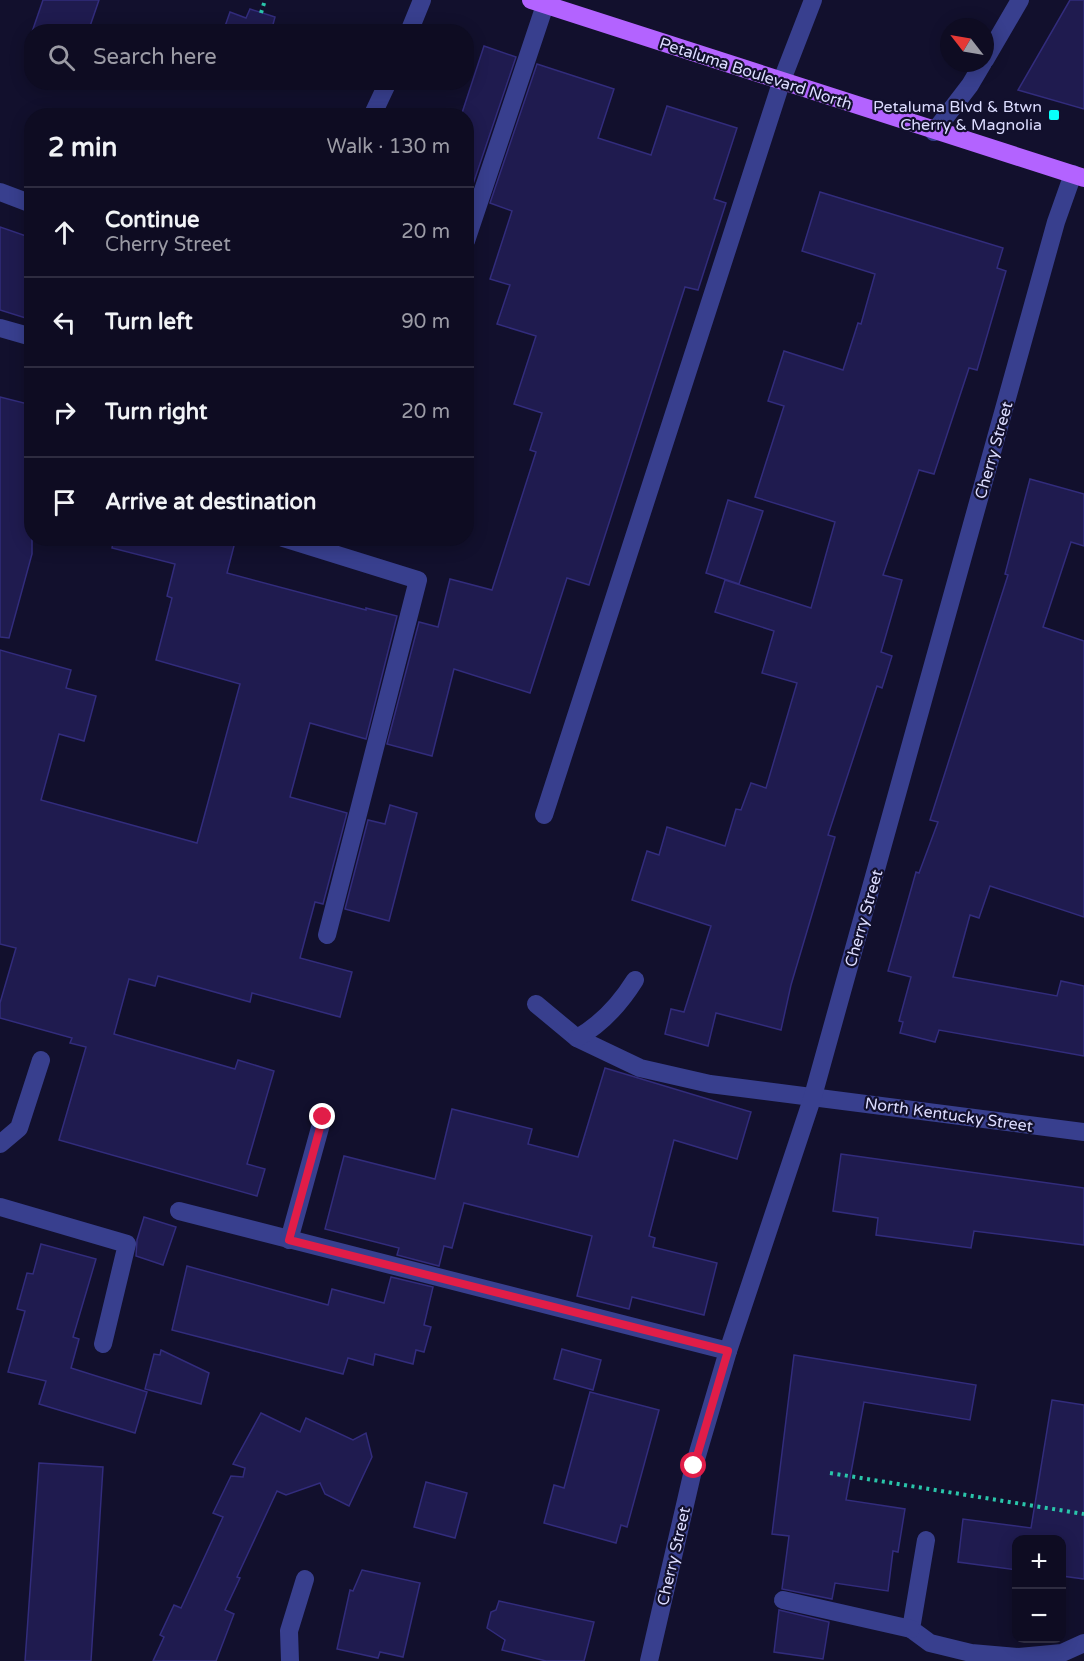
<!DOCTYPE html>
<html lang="en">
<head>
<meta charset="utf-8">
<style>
	:root { --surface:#0e0c22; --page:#17152a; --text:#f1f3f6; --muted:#9b9ba5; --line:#2e2c40 }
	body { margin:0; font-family:"Varela Round",sans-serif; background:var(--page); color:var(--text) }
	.controls { position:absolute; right:18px; bottom:18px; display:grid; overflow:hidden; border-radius:12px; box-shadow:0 3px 15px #0003 }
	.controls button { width:54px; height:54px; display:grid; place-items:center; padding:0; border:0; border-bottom:2px solid var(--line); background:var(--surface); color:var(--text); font:30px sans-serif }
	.compass { position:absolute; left:940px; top:18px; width:54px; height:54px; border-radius:50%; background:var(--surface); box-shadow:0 3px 15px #0003; rotate:301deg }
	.stop { position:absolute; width:18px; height:18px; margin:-14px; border:4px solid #e11d48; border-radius:50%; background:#fff }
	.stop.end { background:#e11d48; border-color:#fff; box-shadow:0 2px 6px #0008 }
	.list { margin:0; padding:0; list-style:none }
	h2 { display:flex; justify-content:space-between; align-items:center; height:78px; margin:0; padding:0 24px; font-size:26px }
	h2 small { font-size:20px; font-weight:400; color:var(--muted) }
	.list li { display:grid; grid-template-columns:39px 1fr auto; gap:18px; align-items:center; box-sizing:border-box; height:90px; padding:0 24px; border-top:2px solid var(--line) }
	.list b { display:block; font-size:22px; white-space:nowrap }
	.list p { margin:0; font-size:20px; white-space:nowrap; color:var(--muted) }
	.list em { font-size:20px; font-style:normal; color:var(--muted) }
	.icon { flex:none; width:33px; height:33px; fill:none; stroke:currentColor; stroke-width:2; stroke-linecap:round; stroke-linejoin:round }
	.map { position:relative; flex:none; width:1084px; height:1661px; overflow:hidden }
	.search { position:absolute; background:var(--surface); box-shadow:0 3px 15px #0003; left:24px; top:24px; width:450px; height:66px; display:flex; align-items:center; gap:15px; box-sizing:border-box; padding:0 21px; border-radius:24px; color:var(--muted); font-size:22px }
	.panel { position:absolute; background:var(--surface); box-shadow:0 3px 15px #0003; left:24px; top:108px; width:450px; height:438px; border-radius:24px }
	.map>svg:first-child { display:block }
	.building { fill:#1f1b4f; stroke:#322c7c; stroke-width:1.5 }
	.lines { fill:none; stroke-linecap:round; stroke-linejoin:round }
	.path { stroke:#2ac5aa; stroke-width:4; stroke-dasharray:3 4.5; stroke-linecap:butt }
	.minor { stroke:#383f8e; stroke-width:18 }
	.major { stroke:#b363ff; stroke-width:18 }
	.route { stroke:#e11d48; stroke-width:8 }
	.poi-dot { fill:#08fffb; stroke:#12102d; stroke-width:2 }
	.labels { text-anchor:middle; stroke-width:4.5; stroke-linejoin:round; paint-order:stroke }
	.street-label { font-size:16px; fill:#dcdcff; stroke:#12102d }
	.poi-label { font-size:16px; fill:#dcdcff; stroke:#12102d; text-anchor:end }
</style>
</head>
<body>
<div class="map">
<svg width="1084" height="1661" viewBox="0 0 1084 1661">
	<rect width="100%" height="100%" fill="#12102d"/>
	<g class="building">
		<path d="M43 0H99L88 32H32Z"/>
		<path d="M1070 0H1084V109L1018 90Z"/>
		<path d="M250 9 275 17 271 32H223L230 12 246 18Z"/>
		<path d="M484 46 516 57 469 196 466 195V116H461Z"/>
		<path d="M537 64 614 89 598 138 651 155 667 106 737 128 714 199 726 203 698 290 685 287 589 585 567 578 530 693 454 669 432 756 387 744 419 622 438 627 450 579 492 590 536 452 530 450 542 413 514 404 536 336 497 324 510 285 490 279 512 211 490 203Z"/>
		<path d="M820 192 1003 248 997 268 1006 271 977 370 969 368 934 474 919 470 883 575 902 580 881 652 892 656 882 688 877 686 828 835 835 837 791 985 781 1030 716 1013 708 1046 665 1034 671 1009 684 1012 711 926 632 900 647 851 659 855 667 827 725 846 736 809 741 810 751 783 766 788 797 683 762 673 774 631 715 612 725 580 811 608 835 522 755 497 784 406 768 401 784 351 843 370 858 323 861 324 875 274 802 251Z"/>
		<path d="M0 227 32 238V320L0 310Z"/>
		<path d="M0 397 32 405V554L9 638 0 637Z"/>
		<path d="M1030 479 1084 494V546L1071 542 1043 627 1084 641V917L990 886 979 918 970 915 953 977 1057 996 1061 981 1084 986V1056L939 1030 935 1042 900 1033 903 1022 899 1021 911 977 888 971 916 872 919 873 938 822 930 820 1008 575 1005 574Z"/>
		<path d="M728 500 763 511 739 584 706 573Z"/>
		<path d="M114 538H236L227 573 366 610V608L397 616 366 739 310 723 290 797 347 813 323 904 315 902 300 958 352 972 340 1017 252 993 250 1002 158 976 155 986 129 979 114 1034 235 1069 238 1060 274 1071 247 1164 265 1169 257 1196 59 1140 86 1047 70 1043 72 1038 0 1018V1003L16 948 0 944V650L71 670 66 688 96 696 84 741 59 734 41 800 197 843 240 684 156 660 172 598 167 596 175 564 112 548Z"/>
		<path d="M390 805 417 813 389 921 345 909 368 820 385 824Z"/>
		<path d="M605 1068 751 1112 737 1159 674 1140 649 1236 655 1238 653 1247 717 1263 704 1315 632 1297 629 1309 577 1296 592 1236 464 1203 452 1248 444 1246 439 1266 397 1255 399 1248 325 1229 344 1156 435 1179 452 1109 532 1129 528 1144 578 1157Z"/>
		<path d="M841 1154 1084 1188V1245L974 1231 971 1248 876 1235 878 1218 833 1211Z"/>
		<path d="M144 1217 176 1227 163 1265 136 1256 137 1240Z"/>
		<path d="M41 1244 96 1259 73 1337 79 1339 71 1368 147 1392 135 1433 39 1404 46 1381 8 1372 25 1311 17 1309 27 1273 33 1274Z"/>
		<path d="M187 1266 328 1305 332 1289 384 1303 391 1277 433 1287 424 1325 431 1327 424 1352 416 1350 413 1364 375 1354 373 1365 348 1358 343 1374 172 1330Z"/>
		<path d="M562 1349 601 1360 593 1390 554 1379Z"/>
		<path d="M161 1350 209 1373 201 1404 145 1389 154 1354 160 1355Z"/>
		<path d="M794 1355 976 1385 970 1420 864 1402 846 1500 905 1509 898 1552 893 1551 888 1591 835 1583 832 1599 782 1589 789 1536 772 1534Z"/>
		<path d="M590 1392 659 1410 627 1527 621 1525 616 1543 544 1523 554 1485 564 1488Z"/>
		<path d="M1052 1400 1084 1405V1579L1062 1576V1539H1017V1570L958 1562 963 1519 1031 1528Z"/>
		<path d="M261 1413 300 1432 306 1418 353 1440 366 1433 372 1457 349 1506 325 1494 320 1483 286 1495 277 1491 237 1577 240 1578 225 1610 234 1614 216 1661H153L164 1637 160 1635 174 1605 181 1608 223 1517 213 1513 231 1476 243 1477 245 1468 233 1464Z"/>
		<path d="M39 1463 103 1467 91 1661H25Z"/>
		<path d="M426 1482 467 1493 455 1538 414 1527Z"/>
		<path d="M362 1570 420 1583 403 1657 380 1652 378 1658 337 1649 350 1590 353 1591Z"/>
		<path d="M499 1601 594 1622 584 1661H546L502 1650 505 1640 487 1628 491 1612 496 1610Z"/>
		<path d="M779 1610 829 1622 823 1659 774 1652Z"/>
	</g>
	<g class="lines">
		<g class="path">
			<path d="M261 13 265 0"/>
			<path d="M830 1473 1084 1514"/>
		</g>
		<g class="minor">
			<path d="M409 32 422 0"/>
			<path d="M985 60 1020 0"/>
			<path d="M372 116 388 82"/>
			<path d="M934 132 970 85 983 63"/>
			<path d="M0 192 32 204"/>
			<path d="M466 241 545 5"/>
			<path d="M0 328 32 337"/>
			<path d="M283 538 418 580 327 935"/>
			<path d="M544 815 782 80 813 0"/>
			<path d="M536 1004 577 1038 640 1068 710 1084 1084 1132"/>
			<path d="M577 1038C602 1024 620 1004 635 980"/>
			<path d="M0 1144 19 1128 41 1060"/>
			<path d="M0 1207 127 1244 103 1344"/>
			<path d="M179 1211 728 1351"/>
			<path d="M289 1240 323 1117"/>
			<path d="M926 1540 911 1629 930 1643 971 1653 1019 1657 1062 1653 1084 1643"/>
			<path d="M783 1600 911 1629"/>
			<path d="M290 1661 289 1631 305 1579"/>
			<path d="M649 1661 694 1466 728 1351 813 1096 1056 222 1073 174"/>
		</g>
		<path class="major" d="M531 0 1084 178"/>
	</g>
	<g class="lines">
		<path class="route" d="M323 1117 289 1240 728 1351 694 1466"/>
	</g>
	<rect class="poi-dot" x="1048" y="109" width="12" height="12" rx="3"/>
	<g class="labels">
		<g class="street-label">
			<text transform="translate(756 73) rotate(18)" y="6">Petaluma Boulevard North</text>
			<text transform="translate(993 450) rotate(-74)" y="6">Cherry Street</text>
			<text transform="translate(863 918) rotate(-74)" y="6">Cherry Street</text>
			<text transform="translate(949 1114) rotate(8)" y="6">North Kentucky Street</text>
			<text transform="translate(673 1556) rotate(-77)" y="6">Cherry Street</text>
		</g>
		<g class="poi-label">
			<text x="1042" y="112">Petaluma Blvd &amp; Btwn<tspan x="1042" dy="18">Cherry &amp; Magnolia</tspan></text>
		</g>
	</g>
</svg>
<div class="controls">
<button>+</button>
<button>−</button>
</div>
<svg class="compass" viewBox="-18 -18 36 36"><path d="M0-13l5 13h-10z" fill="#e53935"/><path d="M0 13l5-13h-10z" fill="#9b9ba5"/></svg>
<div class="stop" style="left:694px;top:1466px"></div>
<div class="stop end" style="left:323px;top:1117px"></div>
<div class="search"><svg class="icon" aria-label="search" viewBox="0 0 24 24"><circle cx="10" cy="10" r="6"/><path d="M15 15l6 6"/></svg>Search here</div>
<section class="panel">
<h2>2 min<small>Walk · 130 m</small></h2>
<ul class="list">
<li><svg class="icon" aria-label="ahead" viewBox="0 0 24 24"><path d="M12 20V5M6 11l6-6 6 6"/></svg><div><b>Continue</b><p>Cherry Street</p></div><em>20 m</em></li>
<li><svg class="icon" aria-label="left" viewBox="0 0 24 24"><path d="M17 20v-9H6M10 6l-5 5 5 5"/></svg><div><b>Turn left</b></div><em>90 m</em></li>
<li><svg class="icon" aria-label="right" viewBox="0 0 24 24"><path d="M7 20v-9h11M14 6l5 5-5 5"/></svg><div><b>Turn right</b></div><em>20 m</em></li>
<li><svg class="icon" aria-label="arrive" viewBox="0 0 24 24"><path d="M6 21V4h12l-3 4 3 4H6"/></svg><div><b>Arrive at destination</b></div></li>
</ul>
</section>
</div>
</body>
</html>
